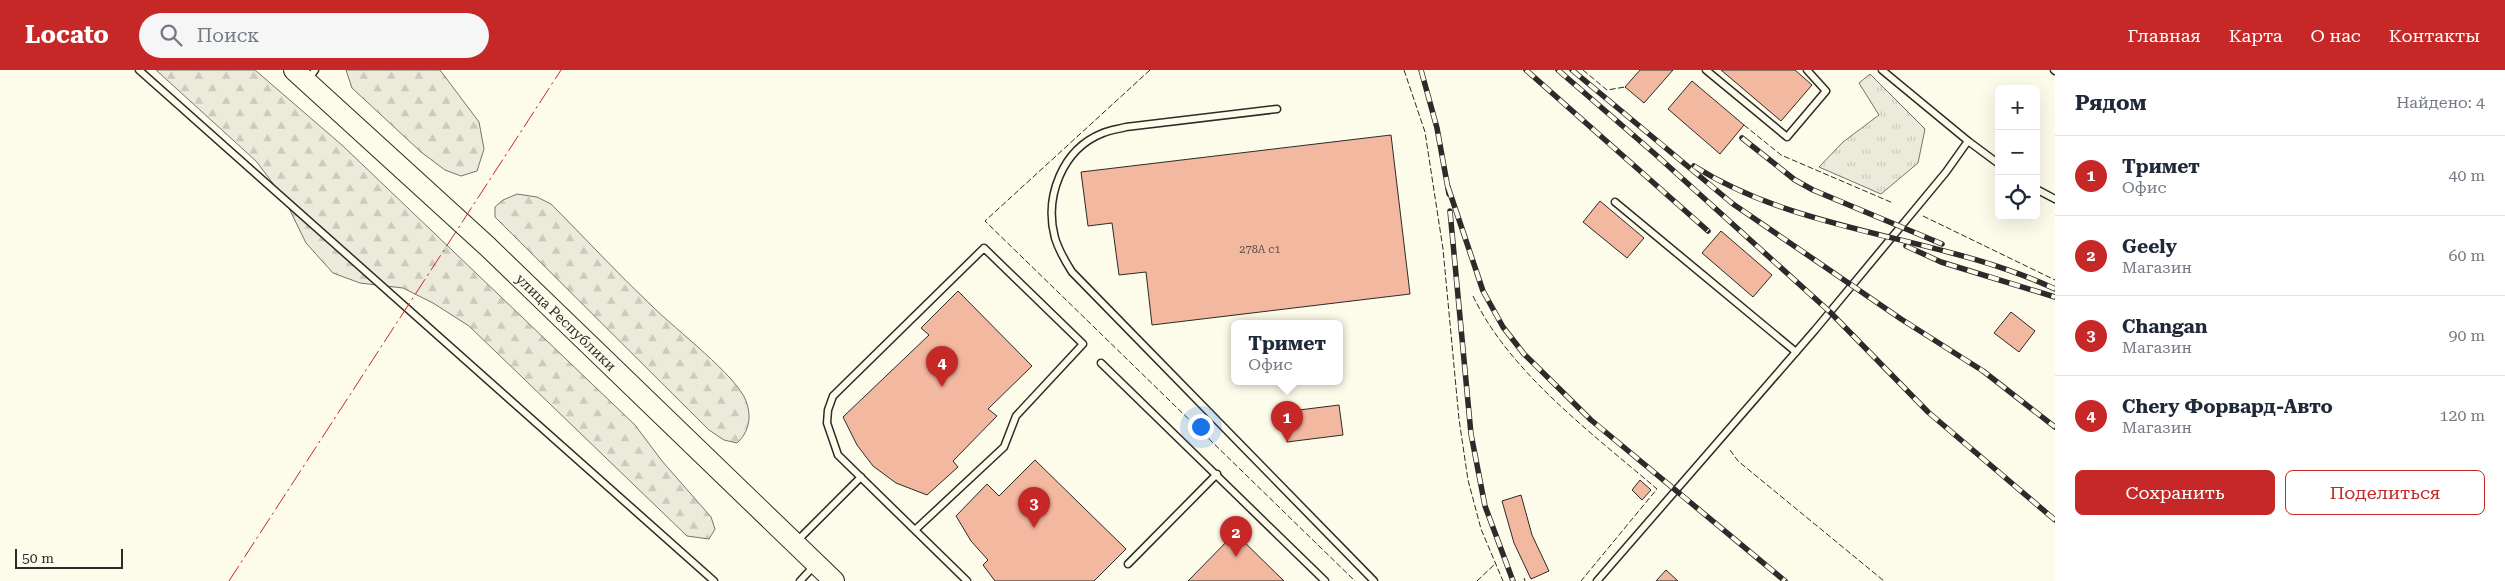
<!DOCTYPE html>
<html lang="ru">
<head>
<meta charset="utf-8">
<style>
	:root { --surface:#fff; --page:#f6f6f7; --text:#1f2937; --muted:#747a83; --line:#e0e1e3; --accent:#c62828 }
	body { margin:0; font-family:"Roboto Serif",serif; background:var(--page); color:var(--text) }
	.controls { position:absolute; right:15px; top:15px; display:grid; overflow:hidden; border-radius:8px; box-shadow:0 5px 20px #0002 }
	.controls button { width:45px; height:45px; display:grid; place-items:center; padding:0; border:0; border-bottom:1px solid var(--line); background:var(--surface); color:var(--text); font:25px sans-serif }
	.scale { position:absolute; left:15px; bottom:12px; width:108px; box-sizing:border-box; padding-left:5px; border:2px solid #2b2b2b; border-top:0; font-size:14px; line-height:18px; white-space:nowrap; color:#2b2b2b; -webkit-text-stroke:4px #fdfbea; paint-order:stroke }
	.you { position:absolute; left:1200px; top:356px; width:18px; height:18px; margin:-12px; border:4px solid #fff; border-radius:50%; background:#1a73e8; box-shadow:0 0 0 8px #1a73e833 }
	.badge { display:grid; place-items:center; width:32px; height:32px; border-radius:50%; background:var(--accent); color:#fff; font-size:16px; font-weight:700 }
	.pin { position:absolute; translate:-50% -41px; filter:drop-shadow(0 1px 2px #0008) }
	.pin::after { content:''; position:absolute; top:26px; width:18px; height:15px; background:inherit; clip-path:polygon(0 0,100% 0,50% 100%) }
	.popup { position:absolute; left:1231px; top:250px; width:112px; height:65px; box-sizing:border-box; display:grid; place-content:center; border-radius:8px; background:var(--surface); filter:drop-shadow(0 1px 4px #0005); font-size:16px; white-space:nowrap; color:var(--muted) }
	.popup b { font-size:19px; color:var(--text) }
	.popup::after { content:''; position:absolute; left:50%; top:100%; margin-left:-10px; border:10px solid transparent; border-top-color:var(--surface) }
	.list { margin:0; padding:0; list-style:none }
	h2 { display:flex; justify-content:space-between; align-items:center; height:65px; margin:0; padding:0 20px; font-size:21px }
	h2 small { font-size:16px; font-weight:400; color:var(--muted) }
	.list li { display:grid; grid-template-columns:32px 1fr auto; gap:15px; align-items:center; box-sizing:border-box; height:80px; padding:0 20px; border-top:1px solid var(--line) }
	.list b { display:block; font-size:19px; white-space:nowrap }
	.list p { margin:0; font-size:16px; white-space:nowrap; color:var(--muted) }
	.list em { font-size:16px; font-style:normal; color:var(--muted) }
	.actions { display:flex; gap:10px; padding:15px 20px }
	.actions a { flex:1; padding:11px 0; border:1px solid var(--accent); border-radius:8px; text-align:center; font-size:18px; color:var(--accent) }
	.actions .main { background:var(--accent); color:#fff }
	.icon { flex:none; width:28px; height:28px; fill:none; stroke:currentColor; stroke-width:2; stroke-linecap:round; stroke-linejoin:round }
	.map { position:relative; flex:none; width:2055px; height:511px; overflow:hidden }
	header { display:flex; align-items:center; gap:30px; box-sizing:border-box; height:70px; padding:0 25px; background:var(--accent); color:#fff }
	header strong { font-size:24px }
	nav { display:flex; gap:28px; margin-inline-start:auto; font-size:18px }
	.search { width:350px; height:45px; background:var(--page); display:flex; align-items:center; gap:12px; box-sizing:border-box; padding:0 18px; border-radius:28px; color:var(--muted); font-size:19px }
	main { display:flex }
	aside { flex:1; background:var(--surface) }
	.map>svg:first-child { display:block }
	.grass { fill:url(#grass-tufts); stroke:#74746e }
	.forest { fill:url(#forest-firs); stroke:#74746e }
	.building { fill:#f2b8a0; stroke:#2b2b2b }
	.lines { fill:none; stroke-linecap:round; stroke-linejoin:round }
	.lane-casing { stroke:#2b2b2b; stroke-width:9 }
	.primary-casing { stroke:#2b2b2b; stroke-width:22 }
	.lane { stroke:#fdfbea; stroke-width:6 }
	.primary { stroke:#fdfbea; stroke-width:20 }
	.rail-casing { stroke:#2b2b2b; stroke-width:5.5 }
	.rail { stroke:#fdfbea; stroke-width:4; stroke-dasharray:11; stroke-linecap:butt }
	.fence { stroke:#2b2b2b; stroke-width:1; stroke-dasharray:6 2.5; stroke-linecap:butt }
	.power { stroke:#c62828; stroke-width:1; stroke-dasharray:18 4 2.5 4; stroke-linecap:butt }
	.labels { text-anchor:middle; stroke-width:4; stroke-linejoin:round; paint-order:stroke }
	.number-label { font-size:11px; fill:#5d4e48 }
	.street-label { font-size:14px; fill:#2b2b2b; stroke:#fdfbea }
</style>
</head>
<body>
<header>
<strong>Locato</strong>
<div class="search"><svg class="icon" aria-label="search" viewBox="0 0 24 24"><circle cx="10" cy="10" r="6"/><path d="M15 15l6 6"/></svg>Поиск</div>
<nav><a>Главная</a><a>Карта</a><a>О нас</a><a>Контакты</a></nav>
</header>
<main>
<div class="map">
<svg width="2055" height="511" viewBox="0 0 2055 511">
	<defs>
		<pattern id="grass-tufts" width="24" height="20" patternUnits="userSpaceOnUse" patternTransform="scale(1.25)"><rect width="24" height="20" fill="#ecebdb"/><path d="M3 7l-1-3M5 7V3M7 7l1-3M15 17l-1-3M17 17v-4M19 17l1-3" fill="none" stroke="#cbcabc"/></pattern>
		<pattern id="forest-firs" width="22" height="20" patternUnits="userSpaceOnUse" patternTransform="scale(1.25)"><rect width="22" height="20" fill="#ecebdb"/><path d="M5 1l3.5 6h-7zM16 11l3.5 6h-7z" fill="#cbcabc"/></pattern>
	</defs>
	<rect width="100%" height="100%" fill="#fdfbea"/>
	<path class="grass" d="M1870 4 1925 59 1918 93 1881 124 1819 97 1843 72 1879 45 1859 13Z"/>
	<g class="forest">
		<path d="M156 0H255L343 76 635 355 662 391 711 447 715 459 709 469 687 466 469 256 433 233 403 218 360 213 333 203 306 173 284 128 256 91Z"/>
		<path d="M346 0H440L479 52 484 79 477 101 461 106 445 100 421 82 352 18Z"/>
		<path d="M517 124 537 127 551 134C585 168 618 204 653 237 675 259 737 306 746 331 752 347 749 362 737 373L724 370 709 360 495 147V137L503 130Z"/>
	</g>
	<g class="building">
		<path d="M1640 0H1673L1644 33 1625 17Z"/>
		<path d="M1721 0H1795L1812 15 1781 51Z"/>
		<path d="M1692 11 1744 55 1720 84 1668 39Z"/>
		<path d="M1391 65 1410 224 1152 255 1146 202 1119 205 1112 153 1088 156 1081 102Z"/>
		<path d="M1600 131 1644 168 1627 188 1583 152Z"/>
		<path d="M1721 161 1772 205 1753 227 1702 183Z"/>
		<path d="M958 221 1032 296 988 339 997 346 953 391 958 397 927 425 896 413 873 396 857 375 843 347 929 265 921 258Z"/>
		<path d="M2011 242 2035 261 2019 282 1994 263Z"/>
		<path d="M1339 335 1343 365 1287 372 1283 342Z"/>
		<path d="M1035 390 1126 479 1094 511H995L983 495 988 490 971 471 956 446 987 414 999 426Z"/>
		<path d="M1640 410 1651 420 1642 430 1632 420Z"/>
		<path d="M1521 425 1532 465 1549 501 1531 509 1514 473 1502 431Z"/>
		<path d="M1235 463 1284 511H1188Z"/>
		<path d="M1666 500 1678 511H1656Z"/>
	</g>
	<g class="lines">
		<g class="lane-casing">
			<g id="lane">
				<path d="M139 0 714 511"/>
				<path d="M1706 0 1787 67 1826 21 1807 0"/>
				<path d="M1882 0 1968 71"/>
				<path d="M2054 0 2055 1"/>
				<path d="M308 10 315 0"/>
				<path d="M1277 39 1126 57C1119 59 1110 60 1103 63 1062 79 1044 127 1055 168 1059 181 1065 191 1072 202L1374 511"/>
				<path d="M2036 119 2055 129"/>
				<path d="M1615 132 1796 282"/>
				<path d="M1101 293 1325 511"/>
				<path d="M915 460 1004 377 1016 346 1083 274 984 178 833 326 828 340 827 353 838 385 967 511"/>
				<path d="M796 472 861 407"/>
				<path d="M1128 494 1217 404"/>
				<path d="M800 511 814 496"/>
				<path d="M1597 511 1815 260 1946 102 1968 71 1999 94"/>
			</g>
		</g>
		<g class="primary-casing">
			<g id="primary">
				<path id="s1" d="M294 0 487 176 834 511"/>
			</g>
		</g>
		<use href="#lane" class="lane"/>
		<use href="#primary" class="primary"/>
		<g class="rail-casing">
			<g id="rail">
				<path d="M1421 0 1437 58 1449 124"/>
				<path d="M1526 0 1708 161"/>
				<path d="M1558 0 1655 84 1830 242 1928 342 2055 450"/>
				<path d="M1572 0 1733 134 1901 249 1983 301 2055 357"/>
				<path d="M1742 68 1795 110 1813 120 1942 174"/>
				<path d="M1694 96C1803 165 1940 165 2055 219"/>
				<path d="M1448 117 1483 221 1503 257 1524 284 1591 350 1785 511"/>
				<path d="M1450 141 1471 364 1485 436 1513 511"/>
				<path d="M1906 176 1941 192 2055 227"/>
			</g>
		</g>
		<use href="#rail" class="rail"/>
		<g class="fence">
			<path d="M1150 0 985 151 1355 511"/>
			<path d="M1404 0 1425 62 1443 179 1459 349 1468 410 1481 459 1503 511"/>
			<path d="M1583 0 1607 20 1625 17"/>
			<path d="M1744 55 1781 85 1893 133"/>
			<path d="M1923 146 2055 210"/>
			<path d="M1473 226C1510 303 1593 364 1657 419L1581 511"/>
			<path d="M1730 380 1738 391 1884 511"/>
			<path d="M1524 508 1525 511"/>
			<path d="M1477 511 1496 493"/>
		</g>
		<path class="power" d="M229 511 561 0"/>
	</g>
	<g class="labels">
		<g class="number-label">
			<text x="1260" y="183">278А с1</text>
		</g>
		<g class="street-label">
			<text dy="5" stroke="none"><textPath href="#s1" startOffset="371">улица Республики</textPath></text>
		</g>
	</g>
</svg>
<div class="controls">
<button>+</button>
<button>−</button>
<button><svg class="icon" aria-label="locate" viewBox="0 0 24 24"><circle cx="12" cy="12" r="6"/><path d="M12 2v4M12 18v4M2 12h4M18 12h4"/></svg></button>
</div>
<div class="scale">50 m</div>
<div class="you"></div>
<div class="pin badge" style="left:1287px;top:372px">1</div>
<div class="popup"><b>Тримет</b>Офис</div>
<div class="pin badge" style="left:1236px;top:487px">2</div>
<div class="pin badge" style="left:1034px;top:458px">3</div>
<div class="pin badge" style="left:942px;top:317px">4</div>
</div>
<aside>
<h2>Рядом<small>Найдено: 4</small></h2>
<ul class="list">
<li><span class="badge">1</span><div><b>Тримет</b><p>Офис</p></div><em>40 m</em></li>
<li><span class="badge">2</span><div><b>Geely</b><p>Магазин</p></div><em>60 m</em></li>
<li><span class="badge">3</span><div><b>Changan</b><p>Магазин</p></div><em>90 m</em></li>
<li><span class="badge">4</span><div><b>Chery Форвард-Авто</b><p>Магазин</p></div><em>120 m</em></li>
</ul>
<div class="actions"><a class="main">Сохранить</a><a>Поделиться</a></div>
</aside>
</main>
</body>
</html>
